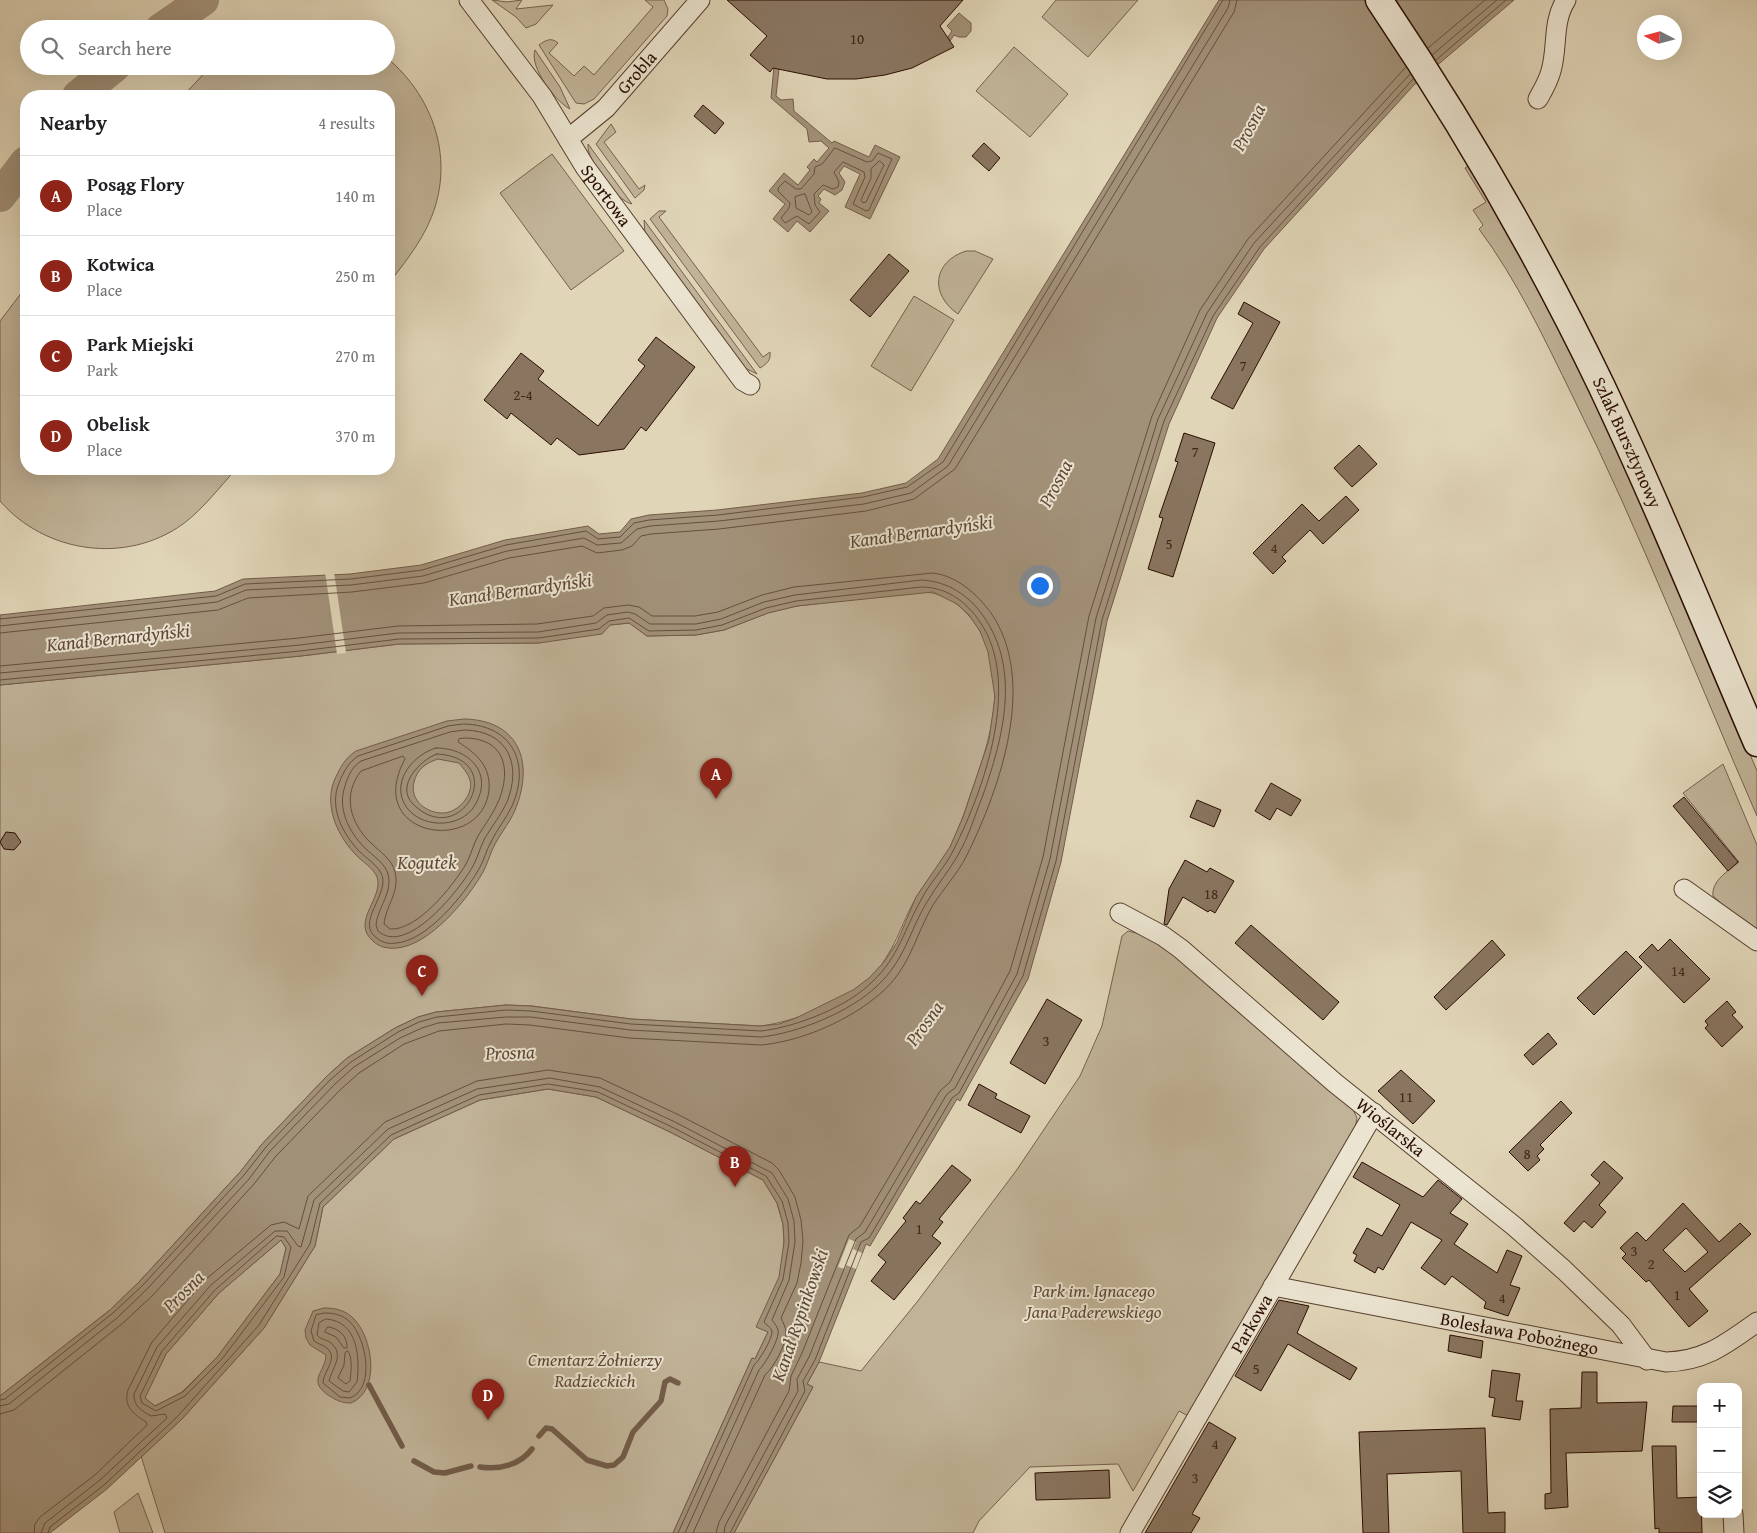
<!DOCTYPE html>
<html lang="en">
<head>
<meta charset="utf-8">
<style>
	:root { --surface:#fff; --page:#f2f2f2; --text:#202124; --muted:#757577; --line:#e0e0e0; --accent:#8f2418 }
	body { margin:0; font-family:"Gentium Book Plus",serif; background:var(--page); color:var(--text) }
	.controls { position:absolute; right:15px; bottom:15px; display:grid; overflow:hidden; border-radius:10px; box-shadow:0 5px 20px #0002 }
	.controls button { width:45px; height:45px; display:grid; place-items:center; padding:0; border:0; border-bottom:1px solid var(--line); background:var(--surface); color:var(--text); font:25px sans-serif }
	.compass { position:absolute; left:1637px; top:15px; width:45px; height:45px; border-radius:50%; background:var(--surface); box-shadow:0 5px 20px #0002; rotate:276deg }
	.you { position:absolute; left:1039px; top:585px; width:18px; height:18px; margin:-12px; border:4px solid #fff; border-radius:50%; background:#1a73e8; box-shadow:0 0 0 8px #1a73e833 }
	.badge { display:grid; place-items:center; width:32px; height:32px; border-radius:50%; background:var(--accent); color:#fff; font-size:16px; font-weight:700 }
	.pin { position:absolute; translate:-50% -41px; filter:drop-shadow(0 1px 2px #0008) }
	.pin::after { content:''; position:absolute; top:26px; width:18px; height:15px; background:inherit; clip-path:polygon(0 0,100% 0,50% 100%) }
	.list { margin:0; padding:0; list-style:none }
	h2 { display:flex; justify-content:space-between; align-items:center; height:65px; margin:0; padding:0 20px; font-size:21px }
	h2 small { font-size:16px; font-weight:400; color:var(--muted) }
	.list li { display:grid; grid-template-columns:32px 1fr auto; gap:15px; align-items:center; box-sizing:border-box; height:80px; padding:0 20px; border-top:1px solid var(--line) }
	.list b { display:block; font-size:19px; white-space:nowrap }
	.list p { margin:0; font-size:16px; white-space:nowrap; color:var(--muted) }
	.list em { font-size:16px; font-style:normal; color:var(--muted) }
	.icon { flex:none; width:28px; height:28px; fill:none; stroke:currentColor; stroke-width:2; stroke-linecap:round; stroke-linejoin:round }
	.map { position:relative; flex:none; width:1757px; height:1533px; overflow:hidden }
	.search { position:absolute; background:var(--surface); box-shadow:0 5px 20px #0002; left:20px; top:20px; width:375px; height:55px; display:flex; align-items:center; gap:12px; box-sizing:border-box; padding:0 18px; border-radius:28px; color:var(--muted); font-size:19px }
	.panel { position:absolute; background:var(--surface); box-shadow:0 5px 20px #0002; left:20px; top:90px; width:375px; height:385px; border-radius:20px }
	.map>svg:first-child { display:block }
	.green { fill:#c1b398; stroke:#76604d }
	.water { fill:#a29179; stroke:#725c49; fill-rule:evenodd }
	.pier { fill:#e0d5b7 }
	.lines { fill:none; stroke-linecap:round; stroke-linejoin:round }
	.shore { stroke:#664f3e; stroke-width:1 }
	.stream { stroke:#725c49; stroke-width:5.5 }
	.river { stroke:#a29179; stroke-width:32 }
	.building { fill:#897560; stroke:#2a0d02; fill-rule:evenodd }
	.street-casing { stroke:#583f2f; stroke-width:21 }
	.secondary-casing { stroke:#2a0d02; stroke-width:29 }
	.street { stroke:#ebe4d0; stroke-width:19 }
	.secondary { stroke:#ebe4d0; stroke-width:26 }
	.labels { text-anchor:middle; stroke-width:4; stroke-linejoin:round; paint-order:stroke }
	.number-label { font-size:15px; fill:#42271a }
	.street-label { font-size:18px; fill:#2a0d02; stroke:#ebe4d0 }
	.park-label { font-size:18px; font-style:italic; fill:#5f4736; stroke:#ebe4d0 }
	.water-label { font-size:19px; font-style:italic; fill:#604838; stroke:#ebe4d0 }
</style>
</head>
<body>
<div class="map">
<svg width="1757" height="1533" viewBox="0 0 1757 1533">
	<rect width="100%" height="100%" fill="#e0d5b7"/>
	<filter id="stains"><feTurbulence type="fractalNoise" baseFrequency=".004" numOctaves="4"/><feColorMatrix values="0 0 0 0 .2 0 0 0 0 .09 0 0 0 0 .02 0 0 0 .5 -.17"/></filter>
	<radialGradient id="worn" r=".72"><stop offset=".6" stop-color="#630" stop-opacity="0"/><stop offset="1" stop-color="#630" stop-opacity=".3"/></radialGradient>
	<g class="green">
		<path d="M492 0 507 2 522 0 516 9 553 5 536 24 526 28 516 17Z"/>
		<path d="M645 0H664L668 9 667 16 594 99 584 104 576 103 539 45C546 40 551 37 558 43L549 53 574 76 584 66 594 75 653 7Z"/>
		<path d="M1056 0H1138L1088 57 1042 17Z"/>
		<path d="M1014 47 1068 94 1030 137 976 91Z"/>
		<path d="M535 50 560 87 570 109C555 101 529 67 535 50Z"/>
		<path d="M386 57C438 100 457 169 426 229 416 249 402 266 389 283V96H183L211 66H386Z"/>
		<path d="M611 124 616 132 604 142 639 189 645 185 644 190 635 198 596 144Z"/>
		<path d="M588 144 632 204C616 201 586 160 588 144Z"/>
		<path d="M552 154 624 251 571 290 500 193Z"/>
		<path d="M1472 164 1562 328 1698 630 1757 771V816C1696 676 1641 534 1573 397 1545 340 1517 280 1479 229L1483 225 1473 210 1486 202 1465 168Z"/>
		<path d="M659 211H666L659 217 763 357 770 352C771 360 767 364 760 368L650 219Z"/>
		<path d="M644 220 757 374 745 368 645 234Z"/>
		<path d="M966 251H975L993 259 958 314C930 295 932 262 966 251Z"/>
		<path d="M26 287V469H236C219 488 203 509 183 524 126 565 45 553 0 501V321Z"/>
		<path d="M914 296 954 320 911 391 871 366Z"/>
		<path d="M921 592C945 592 963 606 976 625 1011 676 990 741 971 793 965 812 958 831 949 849 939 866 927 880 917 896 900 925 895 953 870 978 844 1002 795 1022 760 1026L631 1019 532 1006 506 1005 436 1012 418 1017 395 1028 347 1058 327 1076 262 1144 241 1171 139 1282 110 1310 0 1396V685L301 656 399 644 539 643 610 625 630 623 647 636 696 635 724 630 768 613 797 606Z"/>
		<path d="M1723 764 1757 845V935L1713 896C1711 881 1729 870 1739 862L1683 793Z"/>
		<path d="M1128 931 1144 935 1166 946 1352 1107 1357 1118 1355 1129 1188 1416 1179 1411 1133 1491 1118 1464 1030 1467 979 1521 973 1533H734L813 1387 807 1384 819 1362 861 1371 917 1302 1016 1171 1080 1076 1102 1026 1122 936Z"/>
		<path d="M548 1089 596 1097 670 1132 763 1180 777 1203 783 1224 784 1242 783 1261 768 1332 755 1359 752 1358 673 1533H165L141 1456 181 1420 264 1328 315 1246 323 1207 394 1139 480 1100Z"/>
		<path d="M281 1240 286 1248 280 1274 218 1356 182 1392 155 1406 144 1398 166 1354 219 1293Z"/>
		<path d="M138 1493 153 1533H120L114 1512Z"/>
	</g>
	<g class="water">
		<path d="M1219 0H1514L1414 85 1264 249 1217 318 1169 424 1107 621 1061 862 1028 979 960 1101 957 1099 870 1246 866 1244 819 1362 807 1384 813 1387 734 1533H673L752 1358 755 1359 768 1332 756 1327 779 1277 784 1242 783 1224 777 1203 763 1180 670 1132 596 1097 548 1089 480 1100 394 1139 323 1207 315 1246 264 1328 181 1420 107 1489 50 1533H0V1396L110 1310 139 1282 241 1171 262 1144 327 1076 347 1058 395 1028 418 1017 436 1012 506 1005 531 1006 631 1019 760 1026 779 1024 796 1018 853 990 869 978 884 962 897 942 916 897 950 847 963 817 989 740 995 697 988 652 980 631 969 615 957 604 933 592 797 606 768 613 724 630 696 635 647 636 629 623 610 625 602 634 539 643 399 644 301 656 0 685V615L215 591 243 579 350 574 421 565 505 540 588 526 599 534 620 532 631 519 649 515 717 510 862 493 906 483 938 459ZM281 1240 286 1248 280 1274 218 1356 183 1392 155 1406 145 1398 166 1354 219 1293Z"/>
		<path d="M959 13 971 23V31L966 37H959L954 35 950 41 948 37 952 31 947 26Z"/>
		<path d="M774 67 779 69 776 96 781 100 793 99 794 111 832 143 834 141 869 157 875 145 900 157 870 219 845 207 860 174 844 166 839 173 845 182 842 190 835 195 824 189 818 196 821 199 819 203 829 211 810 232 797 221 788 232 773 219 785 204 769 191 784 173 798 185 810 170 807 167 814 159 817 162 829 148 821 141 809 142 807 129 771 98Z"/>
		<path d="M464 719C516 720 534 758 517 805 512 820 502 831 495 844 490 853 488 863 483 872 468 899 430 945 397 948 388 949 379 947 373 941 352 923 379 902 378 882 378 871 364 863 357 856 338 837 324 807 334 781 340 768 344 759 356 751L447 721ZM438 759 459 763C463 768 468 773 470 780 474 794 459 812 444 813 427 814 409 800 414 782 417 769 426 763 438 759Z"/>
		<path d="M324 1308C335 1308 345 1310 353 1318 373 1337 381 1391 351 1403 341 1403 336 1400 328 1395 307 1380 325 1373 326 1355L310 1345 306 1338 305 1330 313 1311Z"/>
	</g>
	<g class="pier">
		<path d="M325 572H334L346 653 337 654Z"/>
		<path d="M849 1239 856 1242 853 1249 862 1253 856 1269 846 1265 845 1269 838 1267Z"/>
	</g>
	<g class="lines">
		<g class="shore">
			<path d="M1428 48 1485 0"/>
			<path d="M1432 55 1497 0"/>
			<path d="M1436 60 1506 0"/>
			<path d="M835 148 867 162 872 161 878 153 892 159 869 210 866 211 853 204 865 177 864 172 843 162 834 172 839 182 838 187 833 189 823 185 814 194 815 205 820 212 809 224 797 216 785 223 781 218 789 208 790 203 778 191V188L785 181 796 189H801L814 174 815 167 822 164Z"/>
			<path d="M880 161 884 165 866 202 863 203 861 200 871 178V169Z"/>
			<path d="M805 194 812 212 809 215 796 208 795 197Z"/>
			<path d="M0 619 216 596 245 584 351 579 422 570 506 545 586 531 598 539 620 537 634 523 649 520 718 515 863 497 907 487 943 462 1223 0"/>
			<path d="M0 626 217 602 246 590 351 585 423 576 507 551 584 538 597 545 621 543 637 529 650 526 719 521 864 504 911 493 948 466 1228 8 1230 0"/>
			<path d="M0 633 218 610 248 598 352 592 424 583 509 558 582 546 597 553 622 550 632 546 641 536 651 534 719 529 866 511 914 499 955 469 1234 12 1237 0"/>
			<path d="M0 666 299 638 398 626 537 624 593 616 604 608 628 605 639 607 652 616H695L718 612 762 595 794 587 933 573C957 576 977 594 991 613 1038 681 1000 788 967 855 958 873 944 888 933 905 915 936 910 968 881 993 850 1020 803 1041 761 1045L629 1038 530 1025 506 1024 439 1031 404 1044 359 1073 340 1090 276 1156 254 1184 153 1295 123 1323 14 1410 0 1414"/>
			<path d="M0 673 300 645 398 633 538 632 596 623 607 615 628 612 635 614 650 624H696L721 619 764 602 795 595 921 580C947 581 969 595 984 617 1021 671 1003 738 983 795 975 815 969 836 958 855 949 871 937 885 927 902 909 932 905 960 877 986 850 1012 798 1033 761 1037L630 1030 531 1017H506L438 1023 422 1028 400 1038 354 1067 335 1084 270 1151 249 1179 147 1289 117 1318 9 1404 0 1406"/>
			<path d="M0 680 300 651 399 639 539 638 599 629 609 621 629 618 649 631 696 630 722 625 766 608 796 601 921 587C946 587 966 601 980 622 1022 683 984 789 954 849 945 868 930 882 921 900 905 928 898 958 873 981 848 1007 796 1027 761 1031L631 1024 531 1011 506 1010 437 1017 419 1022 398 1032 351 1062 330 1080 266 1147 244 1175 143 1285 113 1313 5 1399 0 1400"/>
			<path d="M464 724C512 725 531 763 512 806 506 819 497 829 491 842 486 850 484 861 479 869 464 895 427 941 396 943 390 944 383 943 378 939 353 923 392 893 381 873 376 864 366 858 359 851 342 833 329 807 339 783 344 771 348 763 358 756L448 726Z"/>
			<path d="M465 730C508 731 522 764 507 802 501 815 492 826 485 838 480 847 478 857 473 866 461 888 407 957 378 931L376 925C378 907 393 892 388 874 385 863 373 856 365 848 349 832 337 809 345 786 348 776 352 767 361 761L450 732Z"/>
			<path d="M465 738C503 738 512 767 499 800 494 813 485 824 478 836 473 845 471 855 466 864 453 886 417 931 390 929L384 924C386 905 400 892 395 872 392 859 380 852 371 843 350 823 342 795 361 771L403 756 405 759C362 838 482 856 489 790 491 766 476 753 458 742L459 739Z"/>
			<path d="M436 748C469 748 494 773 475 805 461 830 417 829 404 803 392 779 415 754 436 748Z"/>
			<path d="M437 754C511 758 461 852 413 804 395 786 420 760 437 754Z"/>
			<path d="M277 1236 284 1237 291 1247 284 1277 222 1359 185 1396 156 1411 142 1403 140 1396 162 1351 215 1290Z"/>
			<path d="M325 1313C334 1313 343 1315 350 1322 366 1338 376 1388 350 1398L340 1397 323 1383C323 1372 338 1359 328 1349 324 1345 318 1344 314 1341L311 1331 316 1315Z"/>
			<path d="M326 1319C358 1321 360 1357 357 1382L349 1392 343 1391 329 1381C332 1368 345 1355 331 1343 326 1339 321 1340 317 1335L319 1323Z"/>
			<path d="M328 1327C339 1328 348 1337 347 1348H344L336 1337 325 1332Z"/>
			<path d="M348 1351C353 1359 351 1372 350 1381L346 1384 338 1378 344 1365 345 1353Z"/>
			<path d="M34 1533 35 1524 40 1517 95 1475 147 1425 146 1422C134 1414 123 1407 128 1390L152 1342 205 1280 271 1225 284 1222 299 1229 308 1196 385 1122 477 1081 548 1070 600 1078 679 1115 772 1163 779 1170 795 1197 801 1220 803 1241 801 1263 797 1283 781 1318C783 1323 786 1327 786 1333 786 1345 774 1367 765 1375L693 1533"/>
			<path d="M41 1533 45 1523 100 1480 167 1418 165 1414 151 1416C142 1411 133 1406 134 1394L157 1347 211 1285 275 1231H287L298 1246 301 1247 314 1200 388 1129 477 1089 550 1078 600 1087 675 1122 772 1173 788 1199 794 1221 795 1242 789 1280 772 1320C774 1323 777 1326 778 1330 780 1339 765 1364 759 1370L685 1533"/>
			<path d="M48 1533 50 1527 104 1485 177 1417 259 1325 310 1244 320 1203 391 1135 479 1095 548 1084 598 1092 672 1127 766 1176 782 1201 788 1223 789 1242 783 1279 764 1322C766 1325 771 1327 772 1331 773 1338 759 1361 754 1365L678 1533"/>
			<path d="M716 1533 719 1522 789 1391 791 1376 802 1353 849 1235 860 1226 940 1091 950 1082 1010 971 1043 857 1089 616 1152 416 1200 310 1248 239 1406 67"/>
			<path d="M724 1533 725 1526 798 1391 797 1379 809 1357 856 1239 865 1232 947 1094 955 1088 1017 974 1050 859 1096 618 1158 419 1207 313 1254 243 1410 74"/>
			<path d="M730 1533 805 1391 803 1381 815 1360 861 1242 869 1238 952 1098 959 1093 1023 976 1056 861 1102 620 1164 421 1213 316 1260 247 1413 79"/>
		</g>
		<g class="stream">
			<path d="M369 1385 402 1446"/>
			<path d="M539 1436 546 1428 552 1429 587 1460 607 1466 614 1465 623 1457 633 1432 661 1401 665 1382 670 1379 678 1383"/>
			<path d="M414 1461 434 1472 445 1473 471 1466"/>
			<path d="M480 1467C499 1470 520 1465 532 1449"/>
		</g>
		<g class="river">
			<path d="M161 29 203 0"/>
			<path d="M78 96 115 66"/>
			<path d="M0 196 26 162"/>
		</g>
	</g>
	<g class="building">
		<path d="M727 0H963L940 26 954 47 912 68 885 75 856 79H827L773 68 770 72 750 55 767 36Z"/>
		<path d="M703 105 724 123 715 134 694 116Z"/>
		<path d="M984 143 1000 158 989 171 972 156Z"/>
		<path d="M889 254 909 271 870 317 850 300Z"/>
		<path d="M1244 302 1280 322 1233 409 1211 398 1253 323 1238 314Z"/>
		<path d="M656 337 695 367 646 431 641 427 624 449 579 455 557 438 551 445 511 413 507 419 484 400 521 353 544 371 538 379 598 426 645 366 638 360Z"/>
		<path d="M1184 433 1215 443 1173 577 1148 569 1163 518 1159 517 1178 462 1175 461Z"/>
		<path d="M1359 445 1377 464 1352 487 1334 468Z"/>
		<path d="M1346 496 1359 510 1323 544 1310 530 1282 557 1286 561 1273 574 1253 553 1302 504 1319 521Z"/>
		<path d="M1271 783 1301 800 1291 816 1277 808 1270 820 1255 811Z"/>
		<path d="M1684 797 1738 862 1728 871 1673 806Z"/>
		<path d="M1197 800 1221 810 1214 827 1190 817Z"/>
		<path d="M6 832 15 833 21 842 14 850 4 849 0 842Z"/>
		<path d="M1185 860 1207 872 1210 868 1234 881 1215 913 1210 910 1208 912 1183 897 1167 925 1164 924 1169 889Z"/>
		<path d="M1251 925 1339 1002 1323 1020 1235 943Z"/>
		<path d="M1670 939 1710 979 1684 1003 1639 957 1652 944 1658 951Z"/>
		<path d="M1492 940 1505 955 1446 1010 1434 997Z"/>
		<path d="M1626 951 1642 967 1594 1015 1577 998Z"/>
		<path d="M1047 999 1082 1020 1045 1084 1010 1063Z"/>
		<path d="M1727 1001 1736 1012 1732 1015 1743 1027 1722 1047 1705 1028 1708 1025 1705 1021Z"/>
		<path d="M1548 1033 1557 1044 1533 1065 1524 1055Z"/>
		<path d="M1401 1070 1435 1101 1413 1124 1378 1091Z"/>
		<path d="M979 1084 997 1094 995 1098 1030 1116 1021 1133 968 1105Z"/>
		<path d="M1561 1101 1572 1113 1540 1145 1544 1149 1537 1156 1540 1160 1528 1171 1509 1152Z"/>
		<path d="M1604 1161 1623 1178 1599 1205 1606 1212 1592 1228 1584 1221 1574 1232 1564 1223 1600 1183 1591 1175Z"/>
		<path d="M1362 1162 1423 1197 1438 1180 1462 1199 1450 1213 1468 1224 1454 1244 1497 1273 1507 1250 1522 1256 1510 1285 1520 1288 1508 1316 1484 1308 1486 1302 1452 1276 1445 1285 1421 1268 1442 1240 1411 1222 1383 1270 1378 1267 1375 1273 1354 1261 1357 1255 1353 1253 1367 1228 1382 1236 1400 1205 1353 1177Z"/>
		<path d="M952 1165 971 1180 939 1219 943 1222 932 1236 941 1243 894 1300 871 1281 886 1262 878 1255 906 1221 903 1218 916 1201 920 1204Z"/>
		<path d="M1683 1203 1719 1242 1740 1223 1751 1234 1689 1289 1708 1311 1689 1327 1649 1280 1646 1282 1622 1258 1626 1254 1620 1248 1637 1232 1646 1241ZM1686 1228 1708 1252 1685 1272 1663 1250Z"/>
		<path d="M1279 1300 1309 1306 1297 1333 1357 1368 1350 1380 1288 1344 1261 1391 1235 1376Z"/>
		<path d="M1450 1335 1483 1341 1481 1358 1448 1351Z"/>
		<path d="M1492 1370 1520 1374 1516 1401H1523L1520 1420 1492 1416 1495 1398 1489 1397Z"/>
		<path d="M1582 1372H1597V1403L1647 1402 1642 1451 1566 1453 1568 1507 1545 1509V1494L1551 1493 1550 1409 1581 1408Z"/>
		<path d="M1673 1406H1701V1422H1672Z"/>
		<path d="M1209 1422 1236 1438 1192 1514 1200 1518 1191 1533H1145Z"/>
		<path d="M1485 1428 1488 1513 1505 1512V1533H1463L1461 1471 1387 1474 1389 1533H1363L1359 1432Z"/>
		<path d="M1652 1446H1676L1677 1498 1701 1497 1702 1533H1659V1528L1655 1529Z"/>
		<path d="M1109 1470 1110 1498 1036 1500 1035 1473Z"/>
	</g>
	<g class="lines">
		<g class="street-casing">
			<g id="street">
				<path id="s1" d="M469 0 542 96 585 167 743 381 750 385"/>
				<path d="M1538 99C1543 90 1548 82 1551 71 1558 47 1552 22 1566 0"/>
				<path id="s2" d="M568 139 606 108 700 0"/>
				<path d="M1684 889 1757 941"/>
				<path id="s3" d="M1120 913 1163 936 1181 949 1335 1083 1514 1226 1564 1270 1621 1325 1647 1360"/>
				<path id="s4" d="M1273 1286 1666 1362C1705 1361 1726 1344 1757 1322"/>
				<path d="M1733 1514 1734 1533"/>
				<path id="s5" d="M1130 1533 1374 1113"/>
			</g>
		</g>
		<g class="secondary-casing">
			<g id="secondary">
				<path id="s6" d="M1379 0C1462 123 1537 252 1601 385 1657 503 1706 624 1757 743"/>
			</g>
		</g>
		<use href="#street" class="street"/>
		<use href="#secondary" class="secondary"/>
	</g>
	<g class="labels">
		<g class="number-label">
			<text x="857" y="44">10</text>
			<text x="1243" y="371">7</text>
			<text x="523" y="400">2-4</text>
			<text x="1195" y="457">7</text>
			<text x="1169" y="549">5</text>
			<text x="1274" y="553">4</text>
			<text x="1211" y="899">18</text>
			<text x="1678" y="976">14</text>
			<text x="1046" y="1046">3</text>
			<text x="1406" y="1102">11</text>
			<text x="1527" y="1159">8</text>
			<text x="919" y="1234">1</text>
			<text x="1634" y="1256">3</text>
			<text x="1651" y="1269">2</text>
			<text x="1677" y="1300">1</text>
			<text x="1502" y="1303">4</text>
			<text x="1256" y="1374">5</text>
			<text x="1215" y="1449">4</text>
			<text x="1195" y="1483">3</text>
		</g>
		<g class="street-label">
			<text dy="6" stroke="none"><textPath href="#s2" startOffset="96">Grobla</textPath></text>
			<text dy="6" stroke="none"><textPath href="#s1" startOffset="239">Sportowa</textPath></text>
			<text dy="6" stroke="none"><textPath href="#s6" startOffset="508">Szlak Bursztynowy</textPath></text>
			<text dy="6" stroke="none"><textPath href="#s3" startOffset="346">Wioślarska</textPath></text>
			<text dy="6" stroke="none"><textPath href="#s5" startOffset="242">Parkowa</textPath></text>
			<text dy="6" stroke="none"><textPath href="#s4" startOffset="251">Bolesława Pobożnego</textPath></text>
		</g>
		<g class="park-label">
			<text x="1094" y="1297">Park im. Ignacego<tspan x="1094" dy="21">Jana Paderewskiego</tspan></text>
			<text x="595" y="1366">Cmentarz Żołnierzy<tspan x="595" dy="21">Radzieckich</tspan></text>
		</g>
		<g class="water-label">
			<text transform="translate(1248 127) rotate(-62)" y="7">Prosna</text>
			<text transform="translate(1055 483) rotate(-62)" y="7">Prosna</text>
			<text transform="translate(921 531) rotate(-8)" y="7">Kanał Bernardyński</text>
			<text transform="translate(520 589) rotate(-8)" y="7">Kanał Bernardyński</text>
			<text transform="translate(118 637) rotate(-6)" y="7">Kanał Bernardyński</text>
			<text x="427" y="869">Kogutek</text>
			<text transform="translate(924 1023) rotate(-54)" y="7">Prosna</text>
			<text transform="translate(510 1052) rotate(-2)" y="7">Prosna</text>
			<text transform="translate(183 1291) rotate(-45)" y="7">Prosna</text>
			<text transform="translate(799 1315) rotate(-71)" y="7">Kanał Rypinkowski</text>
		</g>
	</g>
	<rect width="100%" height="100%" filter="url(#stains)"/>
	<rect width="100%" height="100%" fill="url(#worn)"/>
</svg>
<div class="controls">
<button>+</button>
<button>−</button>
<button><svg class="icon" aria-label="layers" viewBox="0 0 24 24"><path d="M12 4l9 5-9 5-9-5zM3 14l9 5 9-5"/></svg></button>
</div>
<svg class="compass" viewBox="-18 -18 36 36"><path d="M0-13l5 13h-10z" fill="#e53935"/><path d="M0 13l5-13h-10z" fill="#757577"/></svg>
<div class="you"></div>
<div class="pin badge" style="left:716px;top:799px">A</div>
<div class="pin badge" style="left:735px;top:1187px">B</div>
<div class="pin badge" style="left:422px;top:996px">C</div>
<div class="pin badge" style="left:488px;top:1420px">D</div>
<div class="search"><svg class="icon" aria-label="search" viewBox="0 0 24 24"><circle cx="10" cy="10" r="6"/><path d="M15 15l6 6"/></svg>Search here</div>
<section class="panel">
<h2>Nearby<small>4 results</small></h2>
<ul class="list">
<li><span class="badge">A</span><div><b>Posąg Flory</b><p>Place</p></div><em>140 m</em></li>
<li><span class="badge">B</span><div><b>Kotwica</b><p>Place</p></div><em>250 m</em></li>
<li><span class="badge">C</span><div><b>Park Miejski</b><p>Park</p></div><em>270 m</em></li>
<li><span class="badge">D</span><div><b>Obelisk</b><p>Place</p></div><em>370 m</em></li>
</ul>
</section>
</div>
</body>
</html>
